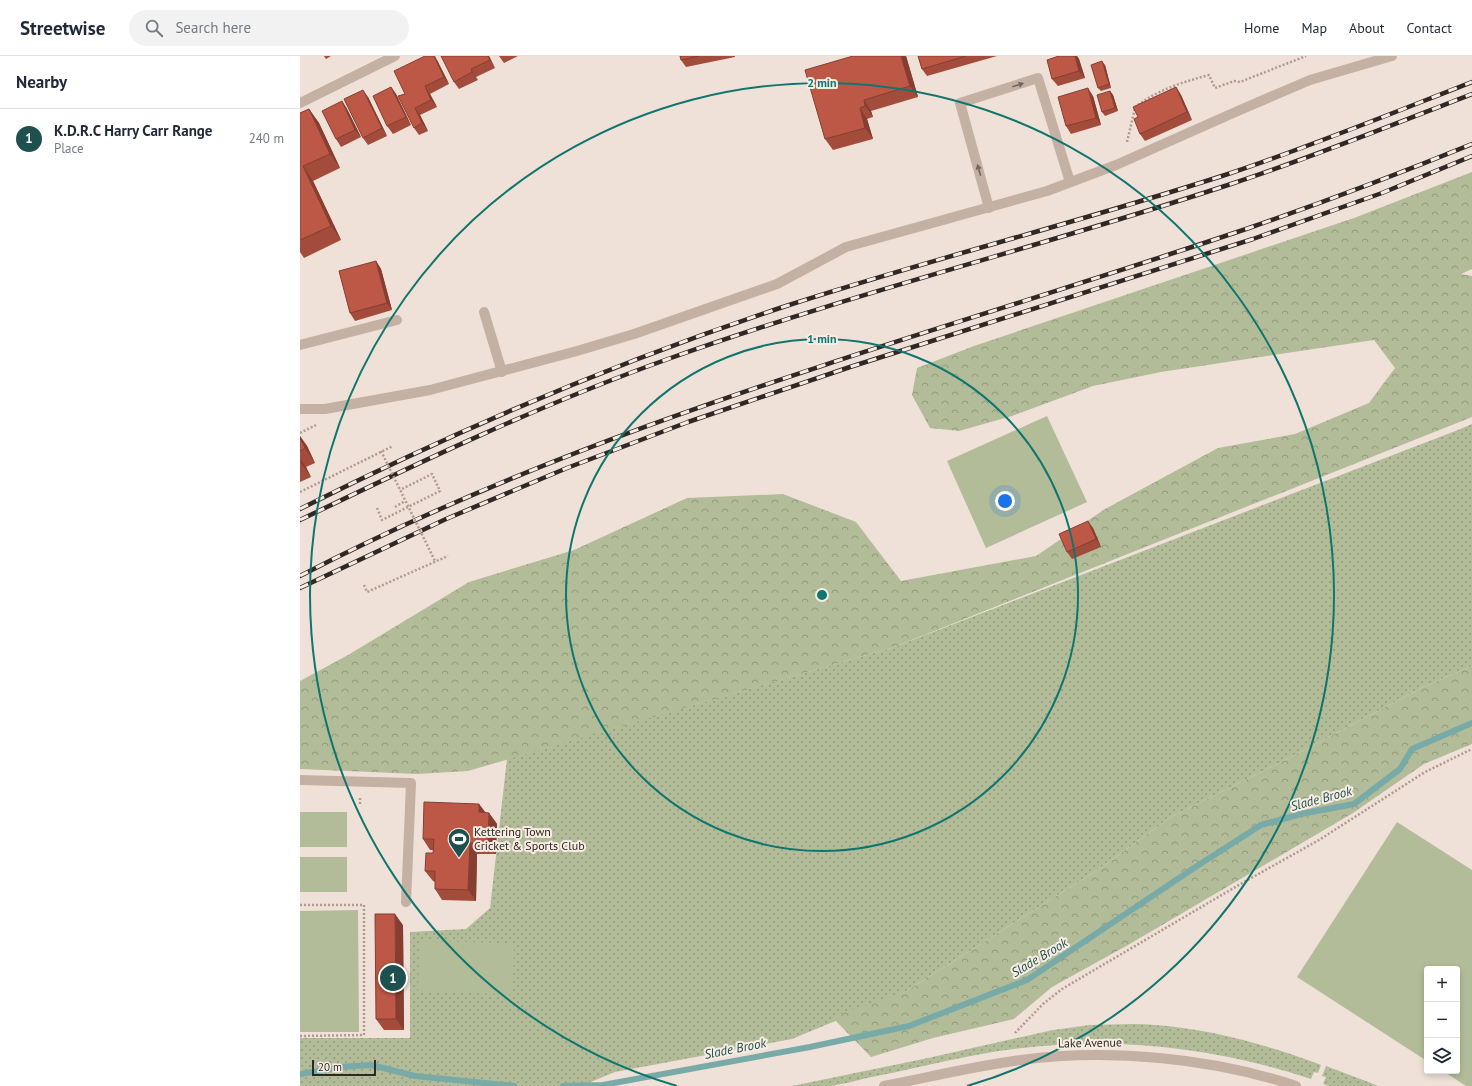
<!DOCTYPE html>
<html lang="en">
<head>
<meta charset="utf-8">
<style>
	:root { --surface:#fff; --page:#f2f2f3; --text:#1f2937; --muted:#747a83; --line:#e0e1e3; --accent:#1e504f }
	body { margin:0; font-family:"PT Sans",sans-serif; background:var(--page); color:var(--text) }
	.controls { position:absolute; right:12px; bottom:12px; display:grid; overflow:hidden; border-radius:4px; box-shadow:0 2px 6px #0003 }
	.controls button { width:36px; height:36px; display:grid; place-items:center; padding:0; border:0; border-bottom:1px solid var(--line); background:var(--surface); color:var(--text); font:20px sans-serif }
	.scale { position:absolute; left:12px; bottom:10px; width:64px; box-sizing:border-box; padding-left:4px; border:2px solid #312825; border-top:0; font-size:11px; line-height:14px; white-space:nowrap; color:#312825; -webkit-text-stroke:3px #f7ece3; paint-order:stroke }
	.you { position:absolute; left:705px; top:445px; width:14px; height:14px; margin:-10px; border:3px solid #fff; border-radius:50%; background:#1a73e8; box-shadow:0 0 0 6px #1a73e833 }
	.badge { display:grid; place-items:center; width:26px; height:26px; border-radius:50%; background:var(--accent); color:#fff; font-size:13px; font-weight:700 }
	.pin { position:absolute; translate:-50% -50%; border:2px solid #fff; box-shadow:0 1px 4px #0006 }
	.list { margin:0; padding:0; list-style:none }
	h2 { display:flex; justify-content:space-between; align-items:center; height:52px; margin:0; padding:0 16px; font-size:17px }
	h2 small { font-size:13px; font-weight:400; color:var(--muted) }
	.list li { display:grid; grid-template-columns:26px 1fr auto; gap:12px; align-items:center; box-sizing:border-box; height:60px; padding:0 16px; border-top:1px solid var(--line) }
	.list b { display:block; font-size:15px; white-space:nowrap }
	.list p { margin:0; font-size:13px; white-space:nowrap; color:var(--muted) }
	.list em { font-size:13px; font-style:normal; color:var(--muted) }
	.icon { flex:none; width:22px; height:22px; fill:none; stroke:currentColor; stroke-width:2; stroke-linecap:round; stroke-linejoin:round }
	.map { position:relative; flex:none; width:1172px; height:1030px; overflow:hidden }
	header { display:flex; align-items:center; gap:24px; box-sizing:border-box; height:56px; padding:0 20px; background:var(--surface); border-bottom:1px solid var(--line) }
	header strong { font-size:19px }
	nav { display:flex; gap:22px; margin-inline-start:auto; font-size:14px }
	.search { width:280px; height:36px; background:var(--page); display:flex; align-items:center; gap:10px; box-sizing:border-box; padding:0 14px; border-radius:22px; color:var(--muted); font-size:15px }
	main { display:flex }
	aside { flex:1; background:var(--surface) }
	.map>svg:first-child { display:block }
	.green { fill:url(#green-dots) }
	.forest { fill:url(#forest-crowns) }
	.pitch { fill:#b3bc99 }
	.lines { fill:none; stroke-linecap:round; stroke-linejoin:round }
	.stream { stroke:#78aaa7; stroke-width:6 }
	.path { stroke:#b19a8f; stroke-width:2.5; stroke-dasharray:2 2; stroke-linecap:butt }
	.service { stroke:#c5b0a4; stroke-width:10 }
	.minor { stroke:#c5b0a4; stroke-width:10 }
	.tertiary { stroke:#c5b0a4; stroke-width:10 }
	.rail-casing { stroke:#312825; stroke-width:4.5 }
	.rail { stroke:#f7ece3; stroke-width:3; stroke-dasharray:9; stroke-linecap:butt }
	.path-bridge { stroke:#b19a8f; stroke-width:2.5; stroke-dasharray:2 2; stroke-linecap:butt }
	.wall { fill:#a34c3c }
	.shaded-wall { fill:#853e31 }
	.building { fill:#be5846; stroke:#853e31 }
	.oneway { fill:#74655e }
	.ring { fill:none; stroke:#0f766e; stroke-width:2 }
	.labels { text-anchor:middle; stroke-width:4; stroke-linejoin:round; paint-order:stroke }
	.poi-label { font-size:12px; fill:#312825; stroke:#f7ece3; text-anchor:start }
	.street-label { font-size:12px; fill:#312825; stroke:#f7ece3 }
	.water-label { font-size:13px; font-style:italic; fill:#1e504f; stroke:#f7ece3 }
	.centre { fill:#0f766e; stroke:#f7ece3; stroke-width:2 }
	.ring-label { font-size:12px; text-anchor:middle; font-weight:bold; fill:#0f766e; stroke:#f7ece3; stroke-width:4; stroke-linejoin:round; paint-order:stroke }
</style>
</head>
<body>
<header>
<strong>Streetwise</strong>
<div class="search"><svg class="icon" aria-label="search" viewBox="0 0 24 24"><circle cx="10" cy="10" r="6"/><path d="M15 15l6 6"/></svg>Search here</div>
<nav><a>Home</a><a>Map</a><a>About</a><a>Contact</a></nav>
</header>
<main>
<aside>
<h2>Nearby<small></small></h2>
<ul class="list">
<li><span class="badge">1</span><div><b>K.D.R.C Harry Carr Range</b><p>Place</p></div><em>240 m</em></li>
</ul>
</aside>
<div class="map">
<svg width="1172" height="1030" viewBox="0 0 1172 1030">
	<defs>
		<pattern id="green-dots" width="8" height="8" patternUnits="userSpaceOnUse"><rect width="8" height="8" fill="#b3bc99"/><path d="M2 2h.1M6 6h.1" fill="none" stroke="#92997d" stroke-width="1.8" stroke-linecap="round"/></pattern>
		<pattern id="forest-crowns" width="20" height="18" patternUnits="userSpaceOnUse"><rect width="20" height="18" fill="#b3bc99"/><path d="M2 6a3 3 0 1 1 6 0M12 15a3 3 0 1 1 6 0" fill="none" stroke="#92997d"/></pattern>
	</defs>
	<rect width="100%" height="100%" fill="#efe1d7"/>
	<g class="green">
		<path d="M1172 368V610L1125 630 987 703 871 761 799 813 605 936 492 983 315 1016 281 1030H0V982H110V876L166 873 190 852 207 703 594 591 1158 374Z"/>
		<path d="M790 969C812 969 834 967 855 969 912 973 968 989 1021 1009L1018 1017 1014 1016 1011 1023C902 987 790 978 676 999 639 1006 603 1015 567 1022 555 1025 543 1028 531 1030 518 1030 504 1030 492 1030L628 1002 753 974Z"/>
		<path d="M1026 1010 1071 1027 1078 1030H1029L1023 1028 1026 1021 1022 1020Z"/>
	</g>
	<g class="forest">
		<path d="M1172 116V213L1161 218 1172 220V361L594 591 168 715 117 718 0 713V625L48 599 169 526 274 494 387 442 483 438 556 466 601 525 736 500 805 453 918 392 995 378 1069 347 1095 312 1074 284 861 316 793 330 712 360 659 375 630 372 612 339 617 312 674 290 1054 162Z"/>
		<path d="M1172 610V688L1124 708 1053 757 828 889 752 931 714 963 633 982 571 1001 532 961 605 936 799 813 871 761 987 703 1125 630Z"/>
	</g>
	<g class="pitch">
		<path d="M747 360 787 446 686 492 647 405Z"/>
		<rect x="0" y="756" width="47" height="35"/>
		<path d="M1097 766 1172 814V1030H1166L1143 1015H1157V913H1127V1005L997 921Z"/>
		<rect x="0" y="801" width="47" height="35"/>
		<path d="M58 854 59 976H0V855Z"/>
		<path d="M119 885 214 887 213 938 118 936Z"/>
	</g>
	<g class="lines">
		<g class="stream">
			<path d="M0 1018 41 1011 71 1009 115 1020 214 1030"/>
			<path d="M263 1030 303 1029 510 991 609 970 727 924 897 810 961 769 1001 758 1054 748 1100 713 1112 693 1172 667"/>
		</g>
		<g class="path">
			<path d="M838 49C860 33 883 26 909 19L915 32 934 25 940 26 1006 0"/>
			<path d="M827 86 835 52"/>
			<path d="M0 377 16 369"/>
			<path d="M0 436 93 390"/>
			<path d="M95 451 105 445"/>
			<path d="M77 452 82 464 140 435 132 418 100 434"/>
			<path d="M64 529 67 536 148 500"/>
			<path d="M60 748V741"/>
			<path d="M0 849H64V979L0 980"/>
			<path d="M715 977 743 948 762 933 937 830 1019 784 1125 716 1172 693"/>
		</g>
		<g class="service">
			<path d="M689 152 660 47 738 22 770 126"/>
			<path d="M184 256 202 316"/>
			<path d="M0 289 97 264"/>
			<path d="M0 353H25L130 334 277 295 334 278 477 228 546 191 747 135 816 109 940 54 1010 24 1092 0"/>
			<path d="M0 724 111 727 106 846"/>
		</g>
		<path class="minor" d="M0 47 95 0"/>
		<path class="tertiary" d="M584 1030C630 1021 675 1010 721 1004 809 992 912 1002 996 1030"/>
		<g class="rail-casing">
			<g id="rail">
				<path d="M0 453C157 374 319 305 486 250 631 203 780 166 925 119 1009 91 1090 58 1172 26"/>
				<path d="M0 464C120 406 242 348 368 303 553 237 744 190 931 128 1013 101 1092 69 1172 38"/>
				<path d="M0 520C300 364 630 280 949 172 1024 146 1098 118 1172 88"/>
				<path d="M0 532 146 463 267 412 388 366 550 311 953 183 1082 137 1172 100"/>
			</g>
		</g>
		<use href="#rail" class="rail"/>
		<path class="path-bridge" d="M81 395 135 505"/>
	</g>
	<g class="wall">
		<path d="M24 0H31L26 3Z"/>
		<path d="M189 0 195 12 176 21 178 24 159 33 154 26Z"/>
		<path d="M199 0H218L204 7Z"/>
		<path d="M380 0H435V1L386 11 381 4Z"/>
		<path d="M606 0 618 41 571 55 573 61 567 63 573 83 533 94 525 83Z"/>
		<path d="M618 0H697L627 20 622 13Z"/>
		<path d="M759 0H777L779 3 785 22 758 30 752 23Z"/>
		<path d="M137 4 149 28 130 38 137 51 120 59 128 75 119 79 114 72 105 38Z"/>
		<path d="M805 9 811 32 801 35 798 32Z"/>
		<path d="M91 31 96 38 111 69 93 78 87 70Z"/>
		<path d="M876 31 881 39 892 64 845 85 840 78 838 61Z"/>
		<path d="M810 35 813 39 818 55 805 60 802 56Z"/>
		<path d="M793 40 801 69 771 78 766 70Z"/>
		<path d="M68 41 87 80 68 89 63 82Z"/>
		<path d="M42 45 47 53 61 81 41 91 36 83Z"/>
		<path d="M9 53 19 67 40 112 13 125 41 184 4 202 0 196V57Z"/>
		<path d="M76 205 81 213 92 254 55 265 50 257Z"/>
		<path d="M0 380 7 390 15 407 6 411 11 421 0 426Z"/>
		<path d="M793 472 801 491 772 503 767 496Z"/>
		<path d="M179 748 186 757H189L197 768 196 798H177L176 845 142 844 135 833V826L133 825 125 815 133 797V794H130L123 783Z"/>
		<path d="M103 869 104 974H84L76 963Z"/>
	</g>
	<g class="shaded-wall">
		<path d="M134 0H135L149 28 144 21Z"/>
		<path d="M188 0H189L195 12 190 4Z"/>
		<path d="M601 0H606L618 41 610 30Z"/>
		<path d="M775 0H777L779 3 785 22 779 15Z"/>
		<path d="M802 5 805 9 811 32 809 28Z"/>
		<path d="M171 13 176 21 178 24 172 16Z"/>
		<path d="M125 30 130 38 137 51 131 44Z"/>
		<path d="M91 31 96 38 111 69 106 61Z"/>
		<path d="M876 31 881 39 892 64 887 56Z"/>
		<path d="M788 32 793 40 801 69 796 62Z"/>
		<path d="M63 34 68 41 87 80 82 72Z"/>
		<path d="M810 35 813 39 818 55 815 52Z"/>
		<path d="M564 44 571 55 573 61 565 50Z"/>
		<path d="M42 45 47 53 61 81 55 74Z"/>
		<path d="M115 52 120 59 128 75 122 67Z"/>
		<path d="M560 52 567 63 573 83 565 72Z"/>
		<path d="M9 53 19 67 40 112 30 98Z"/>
		<path d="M3 110 13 125 41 184 31 170Z"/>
		<path d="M76 205 81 213 92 254 87 247Z"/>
		<path d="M0 380 7 390 15 407 5 392 0 382Z"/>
		<path d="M0 403 6 411 11 421 1 407Z"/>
		<path d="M788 465 793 472 801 491 796 483Z"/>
		<path d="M179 748 187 759 179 756Z"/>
		<path d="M189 757 197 768 196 798 188 787Z"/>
		<path d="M170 787 177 798 176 845 168 834Z"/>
		<path d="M95 858 103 869 104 974 96 963Z"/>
	</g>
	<g class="building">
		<path d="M125 0H134L144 21 125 30 131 44 115 52 122 67 114 72 98 40 105 38 94 15Z"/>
		<path d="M141 0H188L190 4 171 13 172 16 154 26Z"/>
		<path d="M380 0H399L381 4Z"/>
		<path d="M553 0H601L610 30 564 44 565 50 560 52 565 72 525 83 505 14Z"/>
		<path d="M618 0H666L622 13Z"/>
		<path d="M759 0H775L779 15 752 23 747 4Z"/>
		<path d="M802 5 809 28 798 32 791 9Z"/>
		<path d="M91 31 106 61 87 70 73 40Z"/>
		<path d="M876 31 887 56 840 78 834 63 838 61 833 51Z"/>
		<path d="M788 32 796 62 766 70 758 41Z"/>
		<path d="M63 34 82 72 63 82 44 43Z"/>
		<path d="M810 35 815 52 802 56 797 39Z"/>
		<path d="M42 45 55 74 36 83 22 55Z"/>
		<path d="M9 53 30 98 3 110 31 170 0 184V57Z"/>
		<path d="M76 205 87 247 50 257 39 215Z"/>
		<path d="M0 382 5 392 0 395Z"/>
		<path d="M788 465 796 483 767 496 759 478Z"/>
		<path d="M124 746 179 748V756L189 757 188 787H170L168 834 135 833V815H125L126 797H133L134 783H123Z"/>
		<path d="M75 858H95L96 963H76Z"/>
	</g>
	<defs><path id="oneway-solid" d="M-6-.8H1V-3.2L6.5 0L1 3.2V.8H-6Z"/></defs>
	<g class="oneway">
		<use href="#oneway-solid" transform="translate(718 29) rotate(-18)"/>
		<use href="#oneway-solid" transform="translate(679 114) rotate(-106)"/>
	</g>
	<g class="ring">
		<circle cx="522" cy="539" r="256"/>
		<path d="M377 1030A512 512 0 1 1 667 1030"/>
	</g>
	<defs>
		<g id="stadium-pin" transform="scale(1.15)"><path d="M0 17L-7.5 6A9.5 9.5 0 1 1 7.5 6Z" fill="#1e504f" stroke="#f7ece3"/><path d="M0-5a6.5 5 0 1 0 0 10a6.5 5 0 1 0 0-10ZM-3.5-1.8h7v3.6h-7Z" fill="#fff"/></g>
	</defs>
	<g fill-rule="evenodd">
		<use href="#stadium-pin" x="159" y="783"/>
	</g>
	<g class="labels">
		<g class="poi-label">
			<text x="174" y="780">Kettering Town<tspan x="174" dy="14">Cricket &amp; Sports Club</tspan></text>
		</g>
		<g class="street-label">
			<text transform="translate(790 987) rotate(-1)" y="4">Lake Avenue</text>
		</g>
		<g class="water-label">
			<text transform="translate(1021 742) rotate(-15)" y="5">Slade Brook</text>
			<text transform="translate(739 901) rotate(-31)" y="5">Slade Brook</text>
			<text transform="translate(435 992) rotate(-11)" y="5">Slade Brook</text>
		</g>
	</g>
	<circle cx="522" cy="539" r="6" class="centre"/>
	<g class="ring-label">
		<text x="522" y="31">2 min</text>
		<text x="522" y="287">1 min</text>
	</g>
</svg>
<div class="controls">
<button>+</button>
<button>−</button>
<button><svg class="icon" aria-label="layers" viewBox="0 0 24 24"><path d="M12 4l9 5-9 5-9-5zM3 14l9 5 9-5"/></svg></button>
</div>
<div class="scale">20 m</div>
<div class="you"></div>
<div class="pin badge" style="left:93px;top:922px">1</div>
</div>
</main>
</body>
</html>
